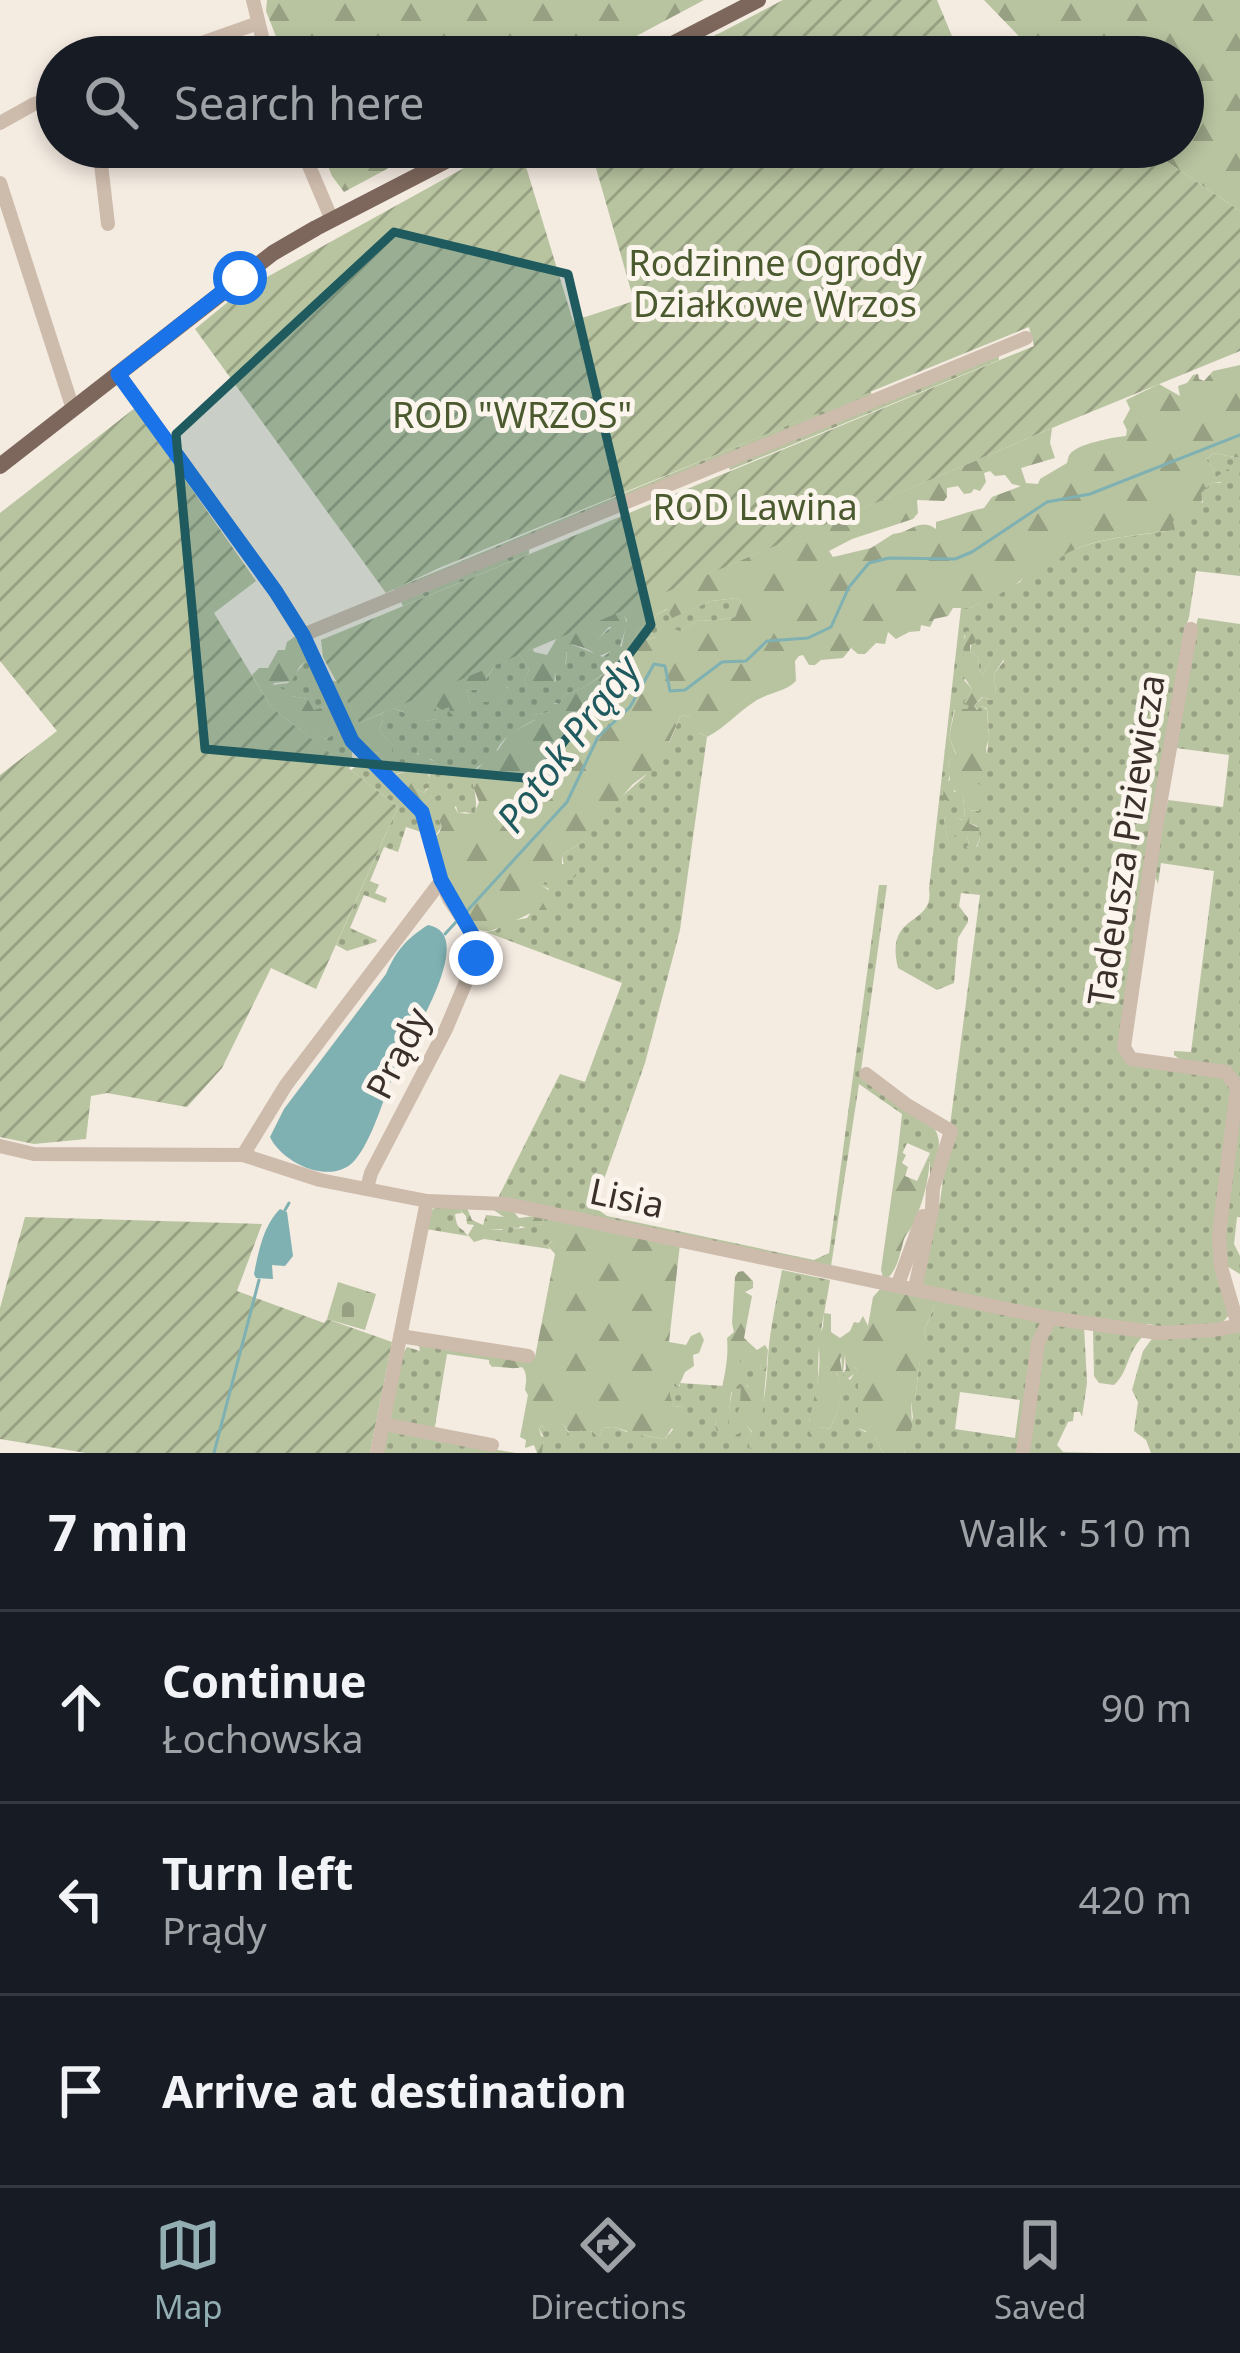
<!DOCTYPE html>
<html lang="en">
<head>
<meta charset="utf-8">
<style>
	:root { --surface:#171b24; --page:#20242c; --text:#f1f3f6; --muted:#9ea1a6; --line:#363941; --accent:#92aeb2 }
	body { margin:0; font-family:"Noto Sans",sans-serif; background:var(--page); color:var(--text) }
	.stop { position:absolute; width:36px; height:36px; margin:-27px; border:9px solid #1a73e8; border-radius:50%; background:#fff }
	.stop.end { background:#1a73e8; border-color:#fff; box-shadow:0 3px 12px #0008 }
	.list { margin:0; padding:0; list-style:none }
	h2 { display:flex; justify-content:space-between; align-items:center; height:156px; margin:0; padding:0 48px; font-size:51px }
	h2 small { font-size:39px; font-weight:400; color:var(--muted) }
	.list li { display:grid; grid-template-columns:78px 1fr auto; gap:36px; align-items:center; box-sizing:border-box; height:192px; padding:0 48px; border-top:3px solid var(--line) }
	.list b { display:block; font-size:45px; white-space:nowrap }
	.list p { margin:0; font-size:39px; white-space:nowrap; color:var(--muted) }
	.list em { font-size:39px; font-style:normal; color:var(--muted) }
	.icon { flex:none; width:66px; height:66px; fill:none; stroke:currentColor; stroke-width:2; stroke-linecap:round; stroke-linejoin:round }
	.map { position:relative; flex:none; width:1240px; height:1453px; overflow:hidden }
	.search { position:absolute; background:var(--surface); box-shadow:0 6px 18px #0003; left:36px; right:36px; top:36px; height:132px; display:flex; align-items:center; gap:30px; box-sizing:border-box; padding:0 42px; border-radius:66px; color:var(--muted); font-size:45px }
	.sheet { height:732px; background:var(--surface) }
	nav { display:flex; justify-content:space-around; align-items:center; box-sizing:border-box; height:168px; border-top:3px solid var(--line); background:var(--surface); font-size:33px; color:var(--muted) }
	nav a { display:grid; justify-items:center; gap:6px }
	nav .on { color:var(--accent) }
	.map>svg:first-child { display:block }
	.grass { fill:url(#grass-dots); fill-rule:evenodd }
	.forest { fill:url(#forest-firs); fill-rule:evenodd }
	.cemetery { fill:url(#cemetery-stones) }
	.garden { fill:url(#garden-furrows) }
	.water { fill:#7fb0b2 }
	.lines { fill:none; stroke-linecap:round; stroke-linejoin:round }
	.stream { stroke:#7fb0b2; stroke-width:3 }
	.minor { stroke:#cdbbac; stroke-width:14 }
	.major { stroke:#7d675c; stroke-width:16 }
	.route { stroke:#1a73e8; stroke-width:15 }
	.marked { fill:#1f5a5e; fill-opacity:0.2; stroke:#1f5a5e; stroke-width:9; stroke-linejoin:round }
	.labels { text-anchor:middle; stroke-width:10; stroke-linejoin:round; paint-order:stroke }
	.park-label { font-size:36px; fill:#4a5a2e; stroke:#fbf5ee }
	.street-label { font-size:36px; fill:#3b302b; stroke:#fbf5ee }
	.water-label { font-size:39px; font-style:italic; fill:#1f5a5e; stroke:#fbf5ee }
</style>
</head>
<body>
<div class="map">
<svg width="1240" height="1453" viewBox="0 0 1240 1453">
	<defs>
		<pattern id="grass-dots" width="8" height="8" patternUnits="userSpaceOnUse" patternTransform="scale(3)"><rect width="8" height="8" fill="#b8c4a0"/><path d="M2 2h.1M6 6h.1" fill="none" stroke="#97a083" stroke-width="1.8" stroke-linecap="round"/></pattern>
		<pattern id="forest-firs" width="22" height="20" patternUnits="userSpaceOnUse" patternTransform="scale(3)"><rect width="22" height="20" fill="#b8c4a0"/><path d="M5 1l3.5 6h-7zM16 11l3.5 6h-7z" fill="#97a083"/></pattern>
		<pattern id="cemetery-stones" width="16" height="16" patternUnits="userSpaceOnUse" patternTransform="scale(3)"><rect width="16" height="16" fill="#b8c4a0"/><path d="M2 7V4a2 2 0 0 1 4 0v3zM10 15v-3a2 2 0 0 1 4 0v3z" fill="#97a083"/></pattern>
		<pattern id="garden-furrows" width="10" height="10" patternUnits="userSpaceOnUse" patternTransform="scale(3)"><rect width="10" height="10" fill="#b8c4a0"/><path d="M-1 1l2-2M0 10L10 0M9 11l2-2" fill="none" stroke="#97a083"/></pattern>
	</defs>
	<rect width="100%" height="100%" fill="#f4ebe1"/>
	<g class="grass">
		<path d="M998 353 999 360 730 470 728 465Z"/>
		<path d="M870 391 872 395 396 591 394 589Z"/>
		<path d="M1213 453 1240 458V576L1196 571 1189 617 1185 630 1126 1059 1225 1078 1232 1088 1216 1226 1229 1315 1222 1323 1166 1328 1149 1324H1118L1034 1311 927 1287 922 1284 940 1202 980 895 961 893 959 906 968 918V922L958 938 954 983 937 990 898 968C884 911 935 927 929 889L961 608H970L1020 582 1027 573 1037 567H1047C1079 537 1132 537 1174 530L1173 521 1203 502 1200 493 1213 482 1221 483 1218 478 1212 479 1214 469 1206 460ZM964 635 972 642 970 651 978 657 979 669 983 675 998 646 1004 661 994 674 996 693 990 700 983 697 974 706 978 710 982 706 987 709C990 732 988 753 984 776L975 779 974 783 979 811 969 810V823L977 826 980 838 977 847 969 845 967 835H954L948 840 944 819 949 815 963 820 965 817 963 796 958 791 953 792 948 782 950 775 948 762 956 755 949 737 954 710 967 709 970 706 965 701 972 689 964 680 971 667Z"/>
		<path d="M529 549V554L403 606 401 602Z"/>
		<path d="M737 598 741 602 735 617 713 621 699 620 679 632 639 641 636 635 638 629 652 624 657 614 668 609 673 617 711 601Z"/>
		<path d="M624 614 627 624 620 646 632 653 585 687 564 695 560 704 555 703 549 712 534 715 536 719C516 730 497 738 493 762 457 765 483 795 474 815L466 812 458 813 456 806 439 820 442 826 433 839 419 806 438 794 427 788 424 793 415 788 429 782 430 765 439 763 418 753 411 770 396 774 394 778 357 745 379 754 388 741 379 730 383 721 381 714 393 708 424 721 437 719 434 705H470L467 689 478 690 481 702C493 701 503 700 509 688L506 686 488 687 486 679 496 664 519 654 529 670 524 679 531 693 556 681 555 672 566 664 567 647 571 644 603 657 611 651 597 640C606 630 618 624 624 614Z"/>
		<path d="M1198 618 1240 624V1217H1237L1234 1244 1240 1256V1274L1225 1265 1223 1246 1240 1084 1182 1061 1174 1055V1051L1191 1052 1214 871 1161 863 1158 884 1153 871 1168 800 1223 807 1229 755 1176 748 1193 637Z"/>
		<path d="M310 656 327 702 326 706 314 710 308 699 291 696 273 685 288 683Z"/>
		<path d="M681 715 690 717 700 733 707 737 680 930 645 1063 596 1202 600 1211 607 1216 814 1260 829 1253 879 885H887L860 1077 934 1128C945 1144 935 1161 930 1178V1153L907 1143 902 1154 898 1150 902 1114 859 1084 831 1266 510 1201 507 1197 497 1200 560 1074 585 1082 622 983 486 932 496 930 505 922 527 918 549 889 540 885 564 866 562 855 581 843 611 806 645 776 670 741Z"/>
		<path d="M336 718C346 735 358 749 349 769L299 729 312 723 316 724V733L325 739 331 736Z"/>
		<path d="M359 764H369L415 807 421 832 406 827 398 852 384 847 370 881 379 885 375 893 387 898 385 903 364 895 350 928 377 940 376 942 347 951 336 945 398 807 351 770Z"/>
		<path d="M436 1206 459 1208 462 1213 455 1214C457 1232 461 1225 468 1236L426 1229 430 1213Z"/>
		<path d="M542 1215 555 1218 554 1240 547 1245 550 1249 484 1239 489 1229 504 1230 510 1223 516 1229 543 1224Z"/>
		<path d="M782 1270 830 1280C827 1299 823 1318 820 1336 816 1365 822 1395 809 1420L817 1430 821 1427 830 1429C838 1412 846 1390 836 1372L842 1371 841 1353 845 1354 843 1373 850 1380 854 1374V1366L858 1372V1428L875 1437 883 1453H542V1443L547 1444 539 1428 542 1425 546 1431 549 1425 558 1427 563 1424 572 1438 573 1432 580 1429 584 1431 583 1436 594 1431 599 1437 602 1428 614 1427 627 1432 630 1424 640 1440V1435L665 1439 687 1413 682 1407 674 1406 670 1398V1388L673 1385 680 1386V1383L724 1386 715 1427 718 1433 728 1417 738 1352 745 1351 759 1360 761 1368 752 1387 749 1389 747 1385H742L741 1426H747L752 1433 748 1441C765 1410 766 1391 768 1357 770 1328 777 1298 782 1270Z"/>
		<path d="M953 1304 1045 1320 1020 1453H904L913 1417 911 1401 915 1400 921 1350 926 1336 924 1331 935 1305ZM960 1392 1020 1400 1015 1438 955 1429Z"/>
		<path d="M1050 1324 1084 1326 1087 1383 1082 1417 1080 1412H1074L1073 1421 1068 1422 1057 1445 1063 1452 1099 1453H1027L1036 1368Z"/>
		<path d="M1093 1329 1144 1335C1126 1353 1129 1372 1114 1385L1099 1383 1094 1376Z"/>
		<path d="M1240 1332V1453H1151L1146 1440 1134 1431 1138 1402 1132 1390 1143 1351 1154 1336H1196Z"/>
		<path d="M419 1346 448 1347 494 1356 489 1360 447 1354 434 1432 392 1422 389 1415 400 1358 407 1347 420 1351Z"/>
		<path d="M385 1431 516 1453H381Z"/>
	</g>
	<g class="forest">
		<path d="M267 0H704L597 57H284L266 11Z"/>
		<path d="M984 0H1240V211L1145 147H1183V57H1039Z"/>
		<path d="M320 147H428L344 192 332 176Z"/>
		<path d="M1240 365V458L1213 453 1206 460 1214 469 1213 479 1228 469 1232 474 1228 482H1213L1201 493C1206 513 1190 516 1173 521L1175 530C1138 536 1075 537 1052 566 1034 568 1029 574 1016 584 1002 594 984 601 970 608H953L948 616 934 619 930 627 921 625 920 631 909 632 896 639 888 632 885 644 876 643 865 654H858L851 648 843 658 821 660 815 665H809L803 655 799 656 795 661 796 681C784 693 768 692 754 702 737 713 725 728 707 737L692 728 690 717 681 715 659 765 633 784 581 843 562 855V864H573L576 876 571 880 560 881 552 887 545 882 541 885 554 894 552 906 546 910H536C531 914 495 930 489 931 482 932 476 928 470 925L428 843 439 833 442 826 439 820 431 819 426 813 443 799 449 798 458 813 474 814 479 802C472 782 466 777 485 762H492L490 755 498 750 509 734 535 720 534 715 549 712 552 704H560L564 695 585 687 628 658 631 653 621 650 627 620 624 615 614 627H609L598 639 607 644 611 651 597 657C592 649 581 647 571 644L567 647 565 668 555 672 554 688 543 687 541 692 531 694 524 679 529 670 519 654 533 649 534 652 547 655 557 638 1052 428 1050 443 1055 458 1021 468 1026 483 1038 484 1040 479 1067 463C1068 460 1068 456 1070 454 1077 444 1114 437 1126 436L1127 430 1123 422 1130 409 1126 400 1159 384 1180 396 1178 386 1187 383 1193 375 1198 374 1199 379 1204 381 1213 371ZM990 471 995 476 1005 475 1012 484 1021 486 992 497 984 508C969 511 952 518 936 522V529C920 517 910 533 893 534L871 548 833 557 829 551 852 539 913 519 918 513 917 500 944 501 947 497V488L958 486 964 494 971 493 974 489 980 491 986 482 984 473ZM737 598 741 602 735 617 713 621 699 620 680 631 671 628 662 629 657 637 639 641 636 635 638 629 652 624 657 614 667 609 672 618 711 601Z"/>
		<path d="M966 631 976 634 975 643 970 645V651L978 657 979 669 983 675 998 645 1006 647 1008 653 994 674 996 693 992 700 982 697 974 706 977 710 982 706 987 710 989 738 986 748 988 760 985 776 976 779 975 782 981 785 985 791 984 805 979 811 970 810 969 823 979 828 980 838 975 850 971 851 966 847 969 844 967 836 962 838 955 835 952 841H948L944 819 949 814 962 820 965 817 963 796 954 790 953 798 948 801 943 799 944 783 950 780 948 762 956 754 949 737 955 709H967L969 706 964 702 972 689 962 674 971 667 963 654Z"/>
		<path d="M297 635 309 659 300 666 292 681 274 683 273 685 291 692V696L308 699 314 710 326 706 325 694 331 680 337 682 359 723 381 714 383 720 379 730 393 747 391 754C366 756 351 738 337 719L331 736 324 739 316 733 315 724 299 729 271 707 252 675 259 668H268L278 650H285L287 642Z"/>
		<path d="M496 664 486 678 488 686H506L509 689C502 700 493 702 480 702L478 690 467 689 470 705 464 716 456 717 450 713 449 707 442 710 435 705 437 719 424 721 420 725 407 720 404 712 393 708Z"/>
		<path d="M424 750 432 752 430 760 439 761V763L430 765 428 773 430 781 417 789 424 793 430 786 437 793 440 785H446V791L422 804 394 778 395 775 411 770 412 766 403 757 416 756Z"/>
		<path d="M898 1150 906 1155 902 1163 908 1167 905 1176 917 1181 930 1153C930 1176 923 1205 912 1226 907 1236 906 1232 903 1243 899 1257 898 1267 888 1278L883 1277 881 1270Z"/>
		<path d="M467 1208 472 1220 483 1225 486 1215 504 1217 492 1209 513 1211 519 1218 542 1215 543 1224 527 1228 521 1226 517 1229 510 1224 507 1235 502 1229H490L484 1239 474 1242 468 1235 474 1225 467 1224 466 1216 459 1209Z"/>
		<path d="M555 1218 680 1244 669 1342 686 1345 691 1336 700 1332 704 1340 699 1353 693 1355 694 1366 685 1372 678 1388 673 1385 670 1389V1396L674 1406 682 1407 692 1416V1429L677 1435 672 1428 665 1439 641 1435 640 1440 637 1441 630 1425V1432L614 1427 602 1428 599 1438 591 1431 593 1437 584 1439 582 1430 573 1433 572 1438 568 1437 569 1432 563 1424 554 1432 549 1427 546 1432 542 1425 539 1428 541 1436 546 1438 548 1444 545 1446 543 1442 542 1453H537L534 1445 525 1448 526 1440 520 1437 528 1395 525 1390C526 1382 528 1374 522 1367 511 1370 503 1366 492 1367L489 1363V1358L494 1356 528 1360 535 1357 555 1254 547 1245 553 1241 549 1240 548 1234 554 1227Z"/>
		<path d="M743 1271 753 1281V1288L745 1292 752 1296 744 1338 757 1350 765 1345 768 1350 761 1431 755 1446 750 1449 748 1441 752 1432 747 1426H742L740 1433 730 1437 729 1434 740 1406 741 1385 744 1383 749 1388 751 1387 752 1377 761 1368 759 1361 750 1359 745 1351 738 1354 742 1367 741 1382 731 1393 728 1425 722 1434H718L715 1427C718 1416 717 1407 720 1397 724 1377 729 1359 727 1338L734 1332 732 1323 735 1277 738 1272Z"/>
		<path d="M882 1287 953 1304 945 1309 935 1305 924 1331 926 1336C919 1356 918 1377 915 1400L911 1402 912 1426 904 1453H883L875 1437 868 1439 866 1431 858 1428V1372L854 1366V1374L846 1380 843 1373 846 1369 845 1355 842 1353 840 1360 842 1371 836 1373C847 1389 838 1412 830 1429L821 1427 812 1436 808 1429C812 1401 825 1368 817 1339L823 1327 824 1313 831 1314V1332L840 1338 850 1331 854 1322 859 1323 863 1316 868 1326 873 1297Z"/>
	</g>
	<path class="cemetery" d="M338 1282 376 1294 365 1330 327 1319Z"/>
	<g class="garden">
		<path d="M783 0H937L959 53 1016 36 1039 57H674Z"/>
		<path d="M502 147H520L573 321 634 301 590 147H1145L1240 211V351L1059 425 359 723 323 657 321 640 1034 346 1029 327 439 568 386 593 195 329 240 292Z"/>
		<path d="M135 408 256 581 214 613 271 707 398 807 316 989 271 968 222 1068 187 1107 107 1093 91 1096 86 1139 34 1144 0 1137V775L57 731 0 661V513Z"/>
		<path d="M25 1217 262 1224 237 1291 324 1323 327 1319 392 1342 370 1453H86L0 1439V1308Z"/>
	</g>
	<g class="water">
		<path d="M428 925C482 934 403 1050 393 1076 383 1100 372 1140 355 1160 332 1187 282 1163 270 1137L284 1109 386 974C396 951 406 939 428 925Z"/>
		<path d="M280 1209 287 1212 293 1256 285 1266 272 1265 273 1279 256 1278 254 1274C259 1251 263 1226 280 1209Z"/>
	</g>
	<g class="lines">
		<g class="stream">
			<path d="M467 911 567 802 598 737 630 707 654 664 665 666 670 691 685 690 722 662 746 661 767 641 808 638 831 627 849 587 869 563 889 558 955 559 972 552 1047 502 1090 494 1240 435"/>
			<path d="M445 934 456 922"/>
			<path d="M285 1210 289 1203"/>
			<path d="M214 1453 259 1280"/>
		</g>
		<g class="minor">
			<path d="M253 0 267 57"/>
			<path d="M162 57 258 23"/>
			<path d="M0 123 34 104 57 96"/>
			<path d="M99 147 108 224"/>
			<path d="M301 147 332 220"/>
			<path d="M0 183 73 409"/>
			<path d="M118 373 276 592 303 635 352 741 422 812 441 881 286 1085 243 1155"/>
			<path d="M1191 629 1155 833 1124 1047 1131 1059 1226 1072 1237 1087 1219 1235 1221 1267 1238 1325"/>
			<path d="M303 635 1026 338"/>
			<path d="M866 1074 907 1105 951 1131 933 1188 932 1209 915 1288"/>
			<path d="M0 1146 34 1154 243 1155 320 1180 427 1201 506 1204 1050 1318 1159 1333 1214 1330 1240 1325"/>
			<path d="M367 1188 371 1173 446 1029 476 958 473 934 449 899 441 881"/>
			<path d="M898 1284 923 1216"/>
			<path d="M400 1336 528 1356"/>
			<path d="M383 1424 492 1445"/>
			<path d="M377 1453 427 1201"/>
			<path d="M1023 1453 1038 1343 1050 1318"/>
		</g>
		<g class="major">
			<path d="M647 57 758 0"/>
			<path d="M0 466 273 253 316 228 473 147"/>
		</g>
	</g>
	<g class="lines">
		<path class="route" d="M240 278 118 374 276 592 303 635 352 741 422 812 441 880 472 934 476 958"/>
	</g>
	<path class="marked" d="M394 232 568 274 651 625 536 779 205 749 176 434Z"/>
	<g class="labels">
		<g class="park-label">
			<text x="775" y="276">Rodzinne Ogrody<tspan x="775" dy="41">Działkowe Wrzos</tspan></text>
			<text x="512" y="428">ROD "WRZOS"</text>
			<text x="755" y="520">ROD Lawina</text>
		</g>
		<g class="street-label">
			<text transform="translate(1126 840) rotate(-81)" y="13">Tadeusza Piziewicza</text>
			<text transform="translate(398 1053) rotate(-63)" y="13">Prądy</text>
			<text transform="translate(627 1198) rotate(12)" y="13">Lisia</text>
		</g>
		<g class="water-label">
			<text transform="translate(568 744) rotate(-53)" y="14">Potok Prądy</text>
		</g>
	</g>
</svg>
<div class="stop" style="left:240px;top:278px"></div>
<div class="stop end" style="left:476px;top:958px"></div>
<div class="search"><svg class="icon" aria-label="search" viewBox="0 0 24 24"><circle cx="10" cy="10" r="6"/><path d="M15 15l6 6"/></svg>Search here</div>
</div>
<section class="sheet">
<h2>7 min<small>Walk · 510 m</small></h2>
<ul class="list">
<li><svg class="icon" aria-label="ahead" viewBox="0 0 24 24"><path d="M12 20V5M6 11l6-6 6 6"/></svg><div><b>Continue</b><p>Łochowska</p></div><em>90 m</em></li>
<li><svg class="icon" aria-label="left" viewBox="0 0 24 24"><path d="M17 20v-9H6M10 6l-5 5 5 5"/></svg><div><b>Turn left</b><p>Prądy</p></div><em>420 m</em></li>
<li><svg class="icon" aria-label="arrive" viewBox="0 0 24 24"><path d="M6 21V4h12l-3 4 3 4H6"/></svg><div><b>Arrive at destination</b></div></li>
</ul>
</section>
<nav>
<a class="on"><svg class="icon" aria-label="map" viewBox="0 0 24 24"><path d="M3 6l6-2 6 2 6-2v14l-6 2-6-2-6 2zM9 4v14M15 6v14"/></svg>Map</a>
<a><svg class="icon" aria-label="directions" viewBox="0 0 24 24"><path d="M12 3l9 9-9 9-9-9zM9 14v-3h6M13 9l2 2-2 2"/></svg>Directions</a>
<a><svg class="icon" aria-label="saved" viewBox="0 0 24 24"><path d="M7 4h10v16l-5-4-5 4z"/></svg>Saved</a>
</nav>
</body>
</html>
